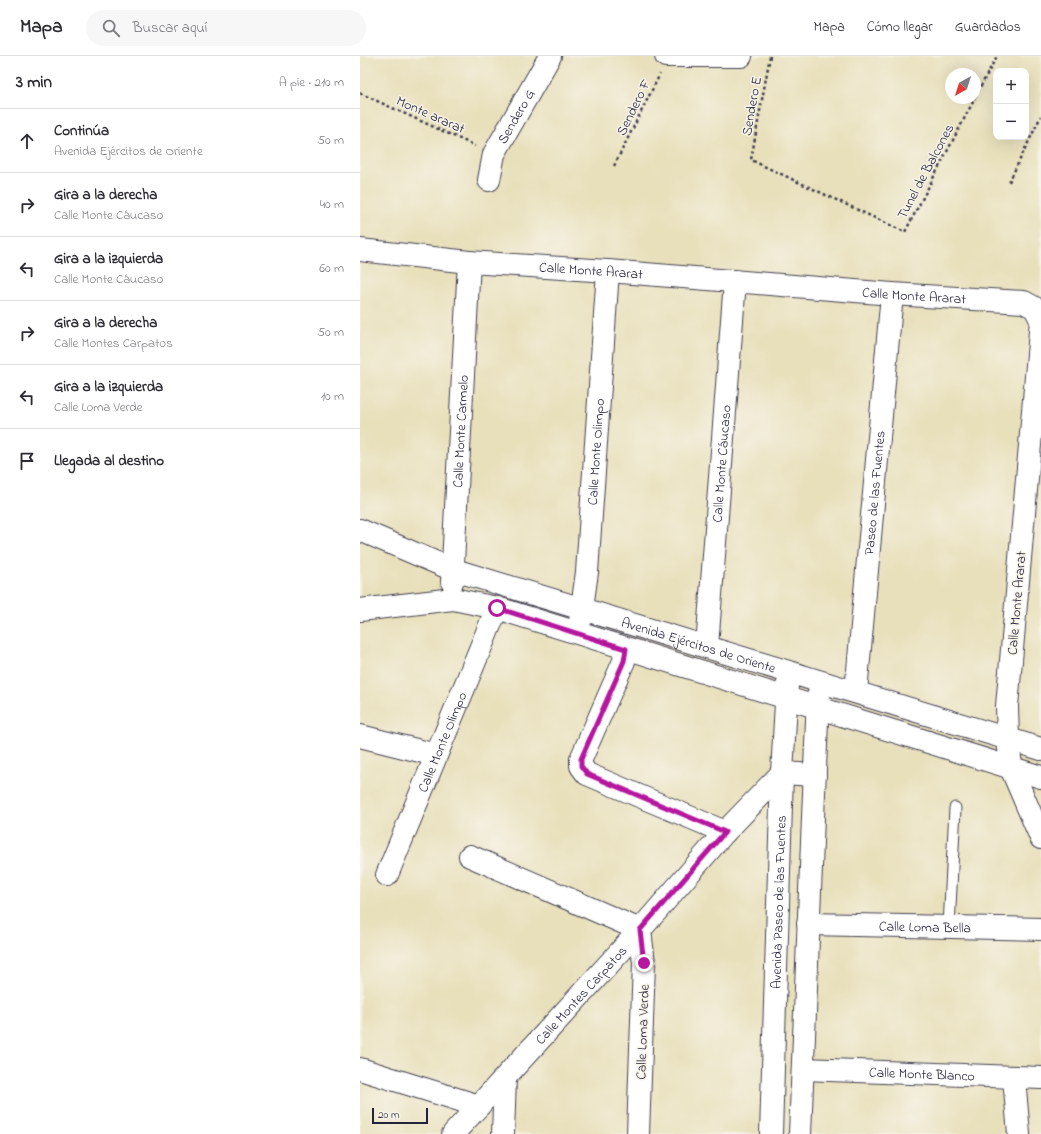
<!DOCTYPE html>
<html lang="es">
<head>
<meta charset="utf-8">
<style>
	:root { --surface:#fff; --page:#f7f7f7; --text:#2b2b33; --muted:#7c7c81; --line:#e1e1e2 }
	body { margin:0; font-family:"Indie Flower",sans-serif; background:var(--page); color:var(--text) }
	.controls { position:absolute; right:12px; top:12px; display:grid; overflow:hidden; border-radius:8px; box-shadow:0 4px 16px #0002 }
	.controls button { width:36px; height:36px; display:grid; place-items:center; padding:0; border:0; border-bottom:1px solid var(--line); background:var(--surface); color:var(--text); font:20px sans-serif }
	.compass { position:absolute; left:585px; top:12px; width:36px; height:36px; border-radius:50%; background:var(--surface); box-shadow:0 4px 16px #0002; rotate:219deg }
	.scale { position:absolute; left:12px; bottom:10px; width:56px; box-sizing:border-box; padding-left:4px; border:2px solid #22223b; border-top:0; font-size:11px; line-height:14px; white-space:nowrap; color:#22223b; -webkit-text-stroke:3px #f7f3e8; paint-order:stroke }
	.stop { position:absolute; width:12px; height:12px; margin:-9px; border:3px solid #b5179e; border-radius:50%; background:#fff }
	.stop.end { background:#b5179e; border-color:#fff; box-shadow:0 1px 4px #0008 }
	.list { margin:0; padding:0; list-style:none }
	h2 { display:flex; justify-content:space-between; align-items:center; height:52px; margin:0; padding:0 16px; font-size:17px }
	h2 small { font-size:13px; font-weight:400; color:var(--muted) }
	.list li { display:grid; grid-template-columns:26px 1fr auto; gap:12px; align-items:center; box-sizing:border-box; height:64px; padding:0 16px; border-top:1px solid var(--line) }
	.list b { display:block; font-size:15px; white-space:nowrap }
	.list p { margin:0; font-size:13px; white-space:nowrap; color:var(--muted) }
	.list em { font-size:13px; font-style:normal; color:var(--muted) }
	.icon { flex:none; width:22px; height:22px; fill:none; stroke:currentColor; stroke-width:2; stroke-linecap:round; stroke-linejoin:round }
	.map { position:relative; flex:none; width:681px; height:1078px; overflow:hidden }
	header { display:flex; align-items:center; gap:24px; box-sizing:border-box; height:56px; padding:0 20px; background:var(--surface); border-bottom:1px solid var(--line) }
	header strong { font-size:19px }
	nav { display:flex; gap:22px; margin-inline-start:auto; font-size:14px }
	.search { width:280px; height:36px; background:var(--page); display:flex; align-items:center; gap:10px; box-sizing:border-box; padding:0 14px; border-radius:22px; color:var(--muted); font-size:15px }
	main { display:flex }
	aside { flex:1; background:var(--surface) }
	.map>svg:first-child { display:block }
	.lines { fill:none; stroke-linecap:round; stroke-linejoin:round }
	.service-casing { stroke:#403e4e; stroke-width:13 }
	.minor-casing { stroke:#403e4e; stroke-width:24 }
	.path { stroke:#403e4e; stroke-width:2.5; stroke-dasharray:3 3; stroke-linecap:butt }
	.service { stroke:#fff; stroke-width:11 }
	.minor { stroke:#fff; stroke-width:22 }
	.route { stroke:#b5179e; stroke-width:5 }
	.labels { text-anchor:middle; stroke-width:3; stroke-linejoin:round; paint-order:stroke }
	.street-label { font-size:14px; fill:#22223b; stroke:#f7f3e8 }
</style>
</head>
<body>
<header>
<strong>Mapa</strong>
<div class="search"><svg class="icon" aria-label="search" viewBox="0 0 24 24"><circle cx="10" cy="10" r="6"/><path d="M15 15l6 6"/></svg>Buscar aquí</div>
<nav><a>Mapa</a><a>Cómo llegar</a><a>Guardados</a></nav>
</header>
<main>
<aside>
<h2>3 min<small>A pie · 210 m</small></h2>
<ul class="list">
<li><svg class="icon" aria-label="ahead" viewBox="0 0 24 24"><path d="M12 20V5M6 11l6-6 6 6"/></svg><div><b>Continúa</b><p>Avenida Ejércitos de Oriente</p></div><em>50 m</em></li>
<li><svg class="icon" aria-label="right" viewBox="0 0 24 24"><path d="M7 20v-9h11M14 6l5 5-5 5"/></svg><div><b>Gira a la derecha</b><p>Calle Monte Cáucaso</p></div><em>40 m</em></li>
<li><svg class="icon" aria-label="left" viewBox="0 0 24 24"><path d="M17 20v-9H6M10 6l-5 5 5 5"/></svg><div><b>Gira a la izquierda</b><p>Calle Monte Cáucaso</p></div><em>60 m</em></li>
<li><svg class="icon" aria-label="right" viewBox="0 0 24 24"><path d="M7 20v-9h11M14 6l5 5-5 5"/></svg><div><b>Gira a la derecha</b><p>Calle Montes Carpatos</p></div><em>50 m</em></li>
<li><svg class="icon" aria-label="left" viewBox="0 0 24 24"><path d="M17 20v-9H6M10 6l-5 5 5 5"/></svg><div><b>Gira a la izquierda</b><p>Calle Loma Verde</p></div><em>10 m</em></li>
<li><svg class="icon" aria-label="arrive" viewBox="0 0 24 24"><path d="M6 21V4h12l-3 4 3 4H6"/></svg><div><b>Llegada al destino</b></div></li>
</ul>
</aside>
<div class="map">
<svg width="681" height="1078" viewBox="0 0 681 1078">
	<rect width="100%" height="100%" fill="#f7f3e8"/>
	<filter id="ink" filterUnits="userSpaceOnUse"><feTurbulence type="fractalNoise" baseFrequency=".025" numOctaves="2"/><feDisplacementMap in="SourceGraphic" scale="8" xChannelSelector="R" yChannelSelector="G"/><feConvolveMatrix kernelMatrix="1 2 1 2 8 2 1 2 1" color-interpolation-filters="sRGB"/></filter>
	<filter id="wash" filterUnits="userSpaceOnUse"><feTurbulence type="fractalNoise" baseFrequency=".012" numOctaves="4" result="noise"/><feDisplacementMap in="SourceGraphic" scale="16" xChannelSelector="R" yChannelSelector="G"/><feGaussianBlur stdDeviation="0.9" result="paint"/><feColorMatrix in="noise" values="0 0 0 0 0 0 0 0 0 0 0 0 0 0 0 0 0 1.4 0 .05"/><feComposite in="paint" operator="in"/></filter>
	<g filter="url(#wash)">
		<rect width="100%" height="100%" fill="#e8e0bb"/>
	</g>
	<g filter="url(#ink)">
		<g class="lines">
			<g class="service-casing">
				<path id="service" d="M589 871 595 752"/>
			</g>
			<g class="minor-casing">
				<g id="minor">
					<path d="M306 0H381"/>
					<path id="s1" d="M129 124 134 98 190 0"/>
					<path id="s2" d="M0 194 109 206 248 215 532 238 664 246 675 252 681 264 647 650 648 683 651 712 681 782"/>
					<path id="s3" d="M0 474 91 513 681 693"/>
					<path id="s4" d="M92 526 109 206"/>
					<path d="M0 554 93 543 137 552 681 721"/>
					<path id="s5" d="M220 566 227 516 248 215"/>
					<path id="s6" d="M347 591 375 225"/>
					<path d="M266 593 264 605 221 703V710L227 718 365 776"/>
					<path id="s7" d="M496 636 532 238"/>
					<path d="M0 680 76 699"/>
					<path d="M110 800 280 874 284 907 278 1078"/>
					<path id="s8" d="M27 819 137 552"/>
					<path id="s9" d="M448 868 681 873"/>
					<path d="M0 1013 119 1050"/>
					<path id="s10" d="M443 1013 681 1022"/>
					<path d="M654 1022 659 1078"/>
					<path id="s11" d="M93 1078 280 874 365 776 422 717 455 719"/>
					<path d="M143 1078 145 1022"/>
					<path id="s12" d="M411 1078 422 717 427 630"/>
					<path d="M440 1078 458 640"/>
				</g>
			</g>
			<g class="path">
				<path d="M410 0 391 104 545 176 615 42"/>
				<path d="M0 37 115 90"/>
				<path d="M615 41 637 0"/>
				<path d="M254 110 300 18"/>
				<path d="M649 126 681 60"/>
			</g>
			<use href="#service" class="service"/>
			<use href="#minor" class="minor"/>
		</g>
	</g>
	<g class="lines" filter="url(#ink)">
		<path class="route" d="M137 552 266 593 264 605 221 703V710L227 718 365 776 280 874 284 907"/>
	</g>
	<g class="labels">
		<g class="street-label">
			<text transform="translate(391 50) rotate(-80)" y="5">Sendero E</text>
			<text transform="translate(273 51) rotate(-64)" y="5">Sendero F</text>
			<text transform="translate(71 58) rotate(24)" y="5">Monte ararat</text>
			<text dy="5" stroke="none"><textPath href="#s1" startOffset="70">Sendero G</textPath></text>
			<text transform="translate(565 115) rotate(-62)" y="5">Tunel de Balcones</text>
			<text dy="5" stroke="none"><textPath href="#s2" startOffset="232">Calle Monte Ararat</textPath></text>
			<text dy="5" stroke="none"><textPath href="#s2" startOffset="556">Calle Monte Ararat</textPath></text>
			<text dy="5" stroke="none"><textPath href="#s4" startOffset="151">Calle Monte Carmelo</textPath></text>
			<text dy="5" stroke="none"><textPath href="#s5" startOffset="171">Calle Monte Olimpo</textPath></text>
			<text dy="5" stroke="none"><textPath href="#s6" startOffset="184">Calle Monte Cáucaso</textPath></text>
			<text dy="5" stroke="none"><textPath href="#s7" startOffset="200">Paseo de las Fuentes</textPath></text>
			<text transform="translate(656 547) rotate(-85)" y="5">Calle Monte Ararat</text>
			<text dy="5" stroke="none"><textPath href="#s3" startOffset="358">Avenida Ejércitos de Oriente</textPath></text>
			<text dy="5" stroke="none"><textPath href="#s8" startOffset="144">Calle Monte Olimpo</textPath></text>
			<text dy="5" stroke="none"><textPath href="#s12" startOffset="232">Avenida Paseo de las Fuentes</textPath></text>
			<text dy="5" stroke="none"><textPath href="#s9" startOffset="117">Calle Loma Bella</textPath></text>
			<text dy="5" stroke="none"><textPath href="#s11" startOffset="189">Calle Montes Carpatos</textPath></text>
			<text transform="translate(282 976) rotate(-88)" y="5">Calle Loma Verde</text>
			<text dy="5" stroke="none"><textPath href="#s10" startOffset="119">Calle Monte Blanco</textPath></text>
		</g>
	</g>
</svg>
<div class="controls">
<button>+</button>
<button>−</button>
</div>
<svg class="compass" viewBox="-18 -18 36 36"><path d="M0-13l5 13h-10z" fill="#e53935"/><path d="M0 13l5-13h-10z" fill="#7c7c81"/></svg>
<div class="scale">20 m</div>
<div class="stop" style="left:137px;top:552px"></div>
<div class="stop end" style="left:284px;top:907px"></div>
</div>
</main>
</body>
</html>
